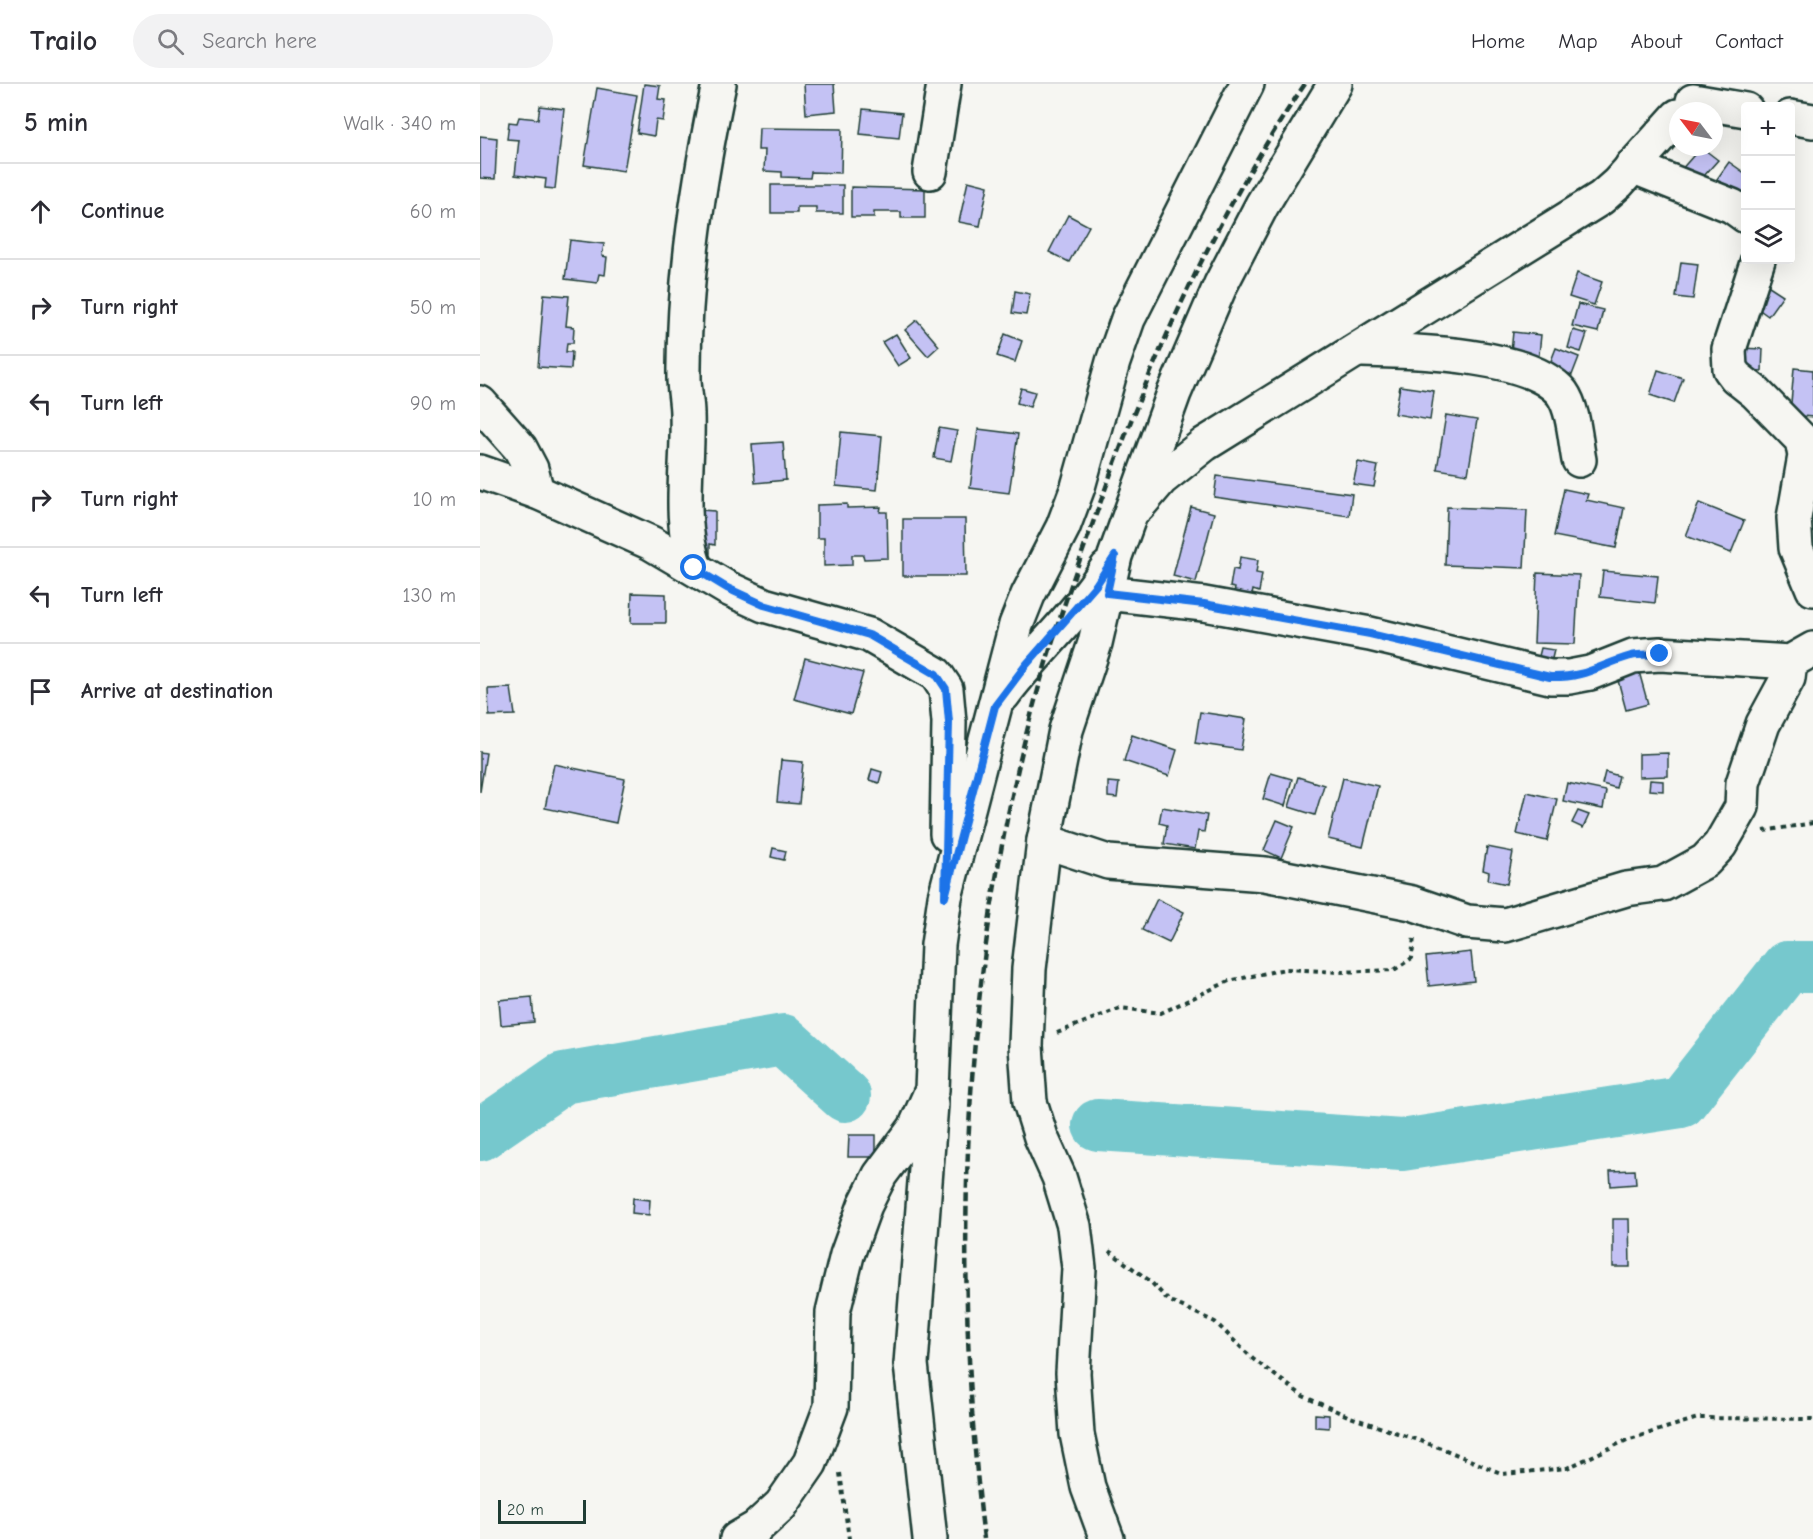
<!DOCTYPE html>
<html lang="en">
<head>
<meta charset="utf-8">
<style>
	:root { --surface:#fff; --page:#f2f2f3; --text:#2b2b33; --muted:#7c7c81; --line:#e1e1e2 }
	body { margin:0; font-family:"Comic Neue",sans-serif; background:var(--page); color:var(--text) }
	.controls { position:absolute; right:18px; top:18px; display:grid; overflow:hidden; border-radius:6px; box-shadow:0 6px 24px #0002 }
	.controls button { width:54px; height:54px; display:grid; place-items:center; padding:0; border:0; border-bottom:2px solid var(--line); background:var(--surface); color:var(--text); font:30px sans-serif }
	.compass { position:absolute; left:1189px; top:18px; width:54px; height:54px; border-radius:50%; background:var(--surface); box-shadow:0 6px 24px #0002; rotate:302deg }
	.scale { position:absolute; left:18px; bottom:15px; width:88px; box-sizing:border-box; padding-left:6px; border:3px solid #1f3d34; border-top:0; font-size:16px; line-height:21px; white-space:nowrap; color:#1f3d34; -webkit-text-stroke:4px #f6f6f2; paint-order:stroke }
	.stop { position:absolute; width:18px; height:18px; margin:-14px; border:4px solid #1a73e8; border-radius:50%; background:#fff }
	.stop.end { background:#1a73e8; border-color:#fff; box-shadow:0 2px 6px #0008 }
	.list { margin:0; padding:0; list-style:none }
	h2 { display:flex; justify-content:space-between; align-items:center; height:78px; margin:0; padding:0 24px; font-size:26px }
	h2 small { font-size:20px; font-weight:400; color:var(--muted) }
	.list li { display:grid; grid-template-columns:39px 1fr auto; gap:18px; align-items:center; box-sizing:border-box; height:96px; padding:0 24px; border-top:2px solid var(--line) }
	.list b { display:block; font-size:22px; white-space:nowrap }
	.list em { font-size:20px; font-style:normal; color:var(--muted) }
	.icon { flex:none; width:33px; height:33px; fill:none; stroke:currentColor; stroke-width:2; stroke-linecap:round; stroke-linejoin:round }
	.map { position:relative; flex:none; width:1333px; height:1455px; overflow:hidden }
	header { display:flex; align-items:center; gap:36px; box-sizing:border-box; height:84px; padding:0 30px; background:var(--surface); border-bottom:2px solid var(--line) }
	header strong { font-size:28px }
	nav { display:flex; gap:33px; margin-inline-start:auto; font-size:21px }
	.search { width:420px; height:54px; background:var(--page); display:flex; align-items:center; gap:15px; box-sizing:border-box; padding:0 21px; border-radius:33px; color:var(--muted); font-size:22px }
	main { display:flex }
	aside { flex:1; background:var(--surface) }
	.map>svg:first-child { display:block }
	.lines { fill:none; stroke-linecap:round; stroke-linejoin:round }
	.river { stroke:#76c8cd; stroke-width:52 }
	.building { fill:#c4c2f4; stroke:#1f3d34; stroke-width:1.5 }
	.minor-casing { stroke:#1f3d34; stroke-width:38 }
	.path { stroke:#1f3d34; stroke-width:4; stroke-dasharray:4.5 4.5; stroke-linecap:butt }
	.minor { stroke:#f6f6f2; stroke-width:33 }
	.rail { stroke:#1f3d34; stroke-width:4.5; stroke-dasharray:9 4.5; stroke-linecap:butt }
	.route { stroke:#1a73e8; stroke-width:8 }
</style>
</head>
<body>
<header>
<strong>Trailo</strong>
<div class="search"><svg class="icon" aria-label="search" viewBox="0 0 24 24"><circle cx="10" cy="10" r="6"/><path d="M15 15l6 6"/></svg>Search here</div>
<nav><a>Home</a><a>Map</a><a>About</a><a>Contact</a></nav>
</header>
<main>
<aside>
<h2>5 min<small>Walk · 340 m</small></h2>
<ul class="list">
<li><svg class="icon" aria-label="ahead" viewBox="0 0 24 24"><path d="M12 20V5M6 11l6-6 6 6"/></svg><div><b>Continue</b></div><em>60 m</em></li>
<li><svg class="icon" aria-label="right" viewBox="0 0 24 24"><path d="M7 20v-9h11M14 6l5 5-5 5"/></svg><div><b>Turn right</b></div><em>50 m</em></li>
<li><svg class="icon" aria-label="left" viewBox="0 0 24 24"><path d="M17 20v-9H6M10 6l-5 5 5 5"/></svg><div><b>Turn left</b></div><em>90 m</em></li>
<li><svg class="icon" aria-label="right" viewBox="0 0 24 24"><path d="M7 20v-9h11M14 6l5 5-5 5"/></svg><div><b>Turn right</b></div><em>10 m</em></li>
<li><svg class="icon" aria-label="left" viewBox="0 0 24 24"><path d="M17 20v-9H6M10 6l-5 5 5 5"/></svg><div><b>Turn left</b></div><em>130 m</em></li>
<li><svg class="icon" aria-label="arrive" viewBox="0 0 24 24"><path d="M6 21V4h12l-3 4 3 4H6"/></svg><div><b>Arrive at destination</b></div></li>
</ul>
</aside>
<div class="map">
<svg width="1333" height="1455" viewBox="0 0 1333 1455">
	<rect width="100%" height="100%" fill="#f6f6f2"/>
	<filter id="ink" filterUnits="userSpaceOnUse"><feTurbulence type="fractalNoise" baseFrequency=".0167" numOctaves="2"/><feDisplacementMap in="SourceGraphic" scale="12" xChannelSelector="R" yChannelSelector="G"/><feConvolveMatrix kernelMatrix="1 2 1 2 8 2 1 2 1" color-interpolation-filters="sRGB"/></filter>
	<g filter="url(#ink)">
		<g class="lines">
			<g class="river">
				<path d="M618 1041 922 1061 1201 1018 1307 883H1333"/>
				<path d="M0 1051 83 994 303 956 365 1012"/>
			</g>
		</g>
		<g class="building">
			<path d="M164 0 180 2 178 15 186 16 183 37 176 36 174 52 157 49Z"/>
			<path d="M324 0H354L356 27 326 30Z"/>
			<path d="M117 4 157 11 144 87 104 81Z"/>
			<path d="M60 22 84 25 75 105 65 104 66 95 35 91 39 56 27 55 29 38 37 39 39 33 58 35Z"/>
			<path d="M383 25 422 29 419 54 380 50Z"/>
			<path d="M279 44 362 45 361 89 331 88 330 94 302 93V88L284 87 285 66H278Z"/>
			<path d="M0 52 17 54 15 95 0 94Z"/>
			<path d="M1221 63 1238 76 1216 101 1200 87Z"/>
			<path d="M1249 78 1266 90V112L1232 102Z"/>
			<path d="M488 97 508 102 500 142 479 138Z"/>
			<path d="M291 101H363V129H336V123H317V129H291Z"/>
			<path d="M371 103 445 105V134H421V128H394V133H371Z"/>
			<path d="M588 131 609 142 589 178 569 168Z"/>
			<path d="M90 156 124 160 122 172 127 173 125 191 119 190 117 199 85 195Z"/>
			<path d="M1201 178 1218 180 1213 215 1196 213Z"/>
			<path d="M1097 189 1122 198 1114 221 1089 213Z"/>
			<path d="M1286 200 1303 211 1288 232 1273 221Z"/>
			<path d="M535 207 550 210 546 231 532 229Z"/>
			<path d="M64 210 89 212 86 242 94 243 93 259H87L86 268H92L91 285 58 283Z"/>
			<path d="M1098 220 1123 226 1118 248 1092 242Z"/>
			<path d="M437 236 459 262 448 272 425 246Z"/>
			<path d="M1093 246 1107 250 1101 268 1088 264Z"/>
			<path d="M1033 248 1061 251 1058 280 1030 278Z"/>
			<path d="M416 250 431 274 418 282 402 258Z"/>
			<path d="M525 250 542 257 535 278 517 272Z"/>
			<path d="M1076 264 1099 273 1092 291 1069 282Z"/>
			<path d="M1258 264 1283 265 1282 287 1257 285Z"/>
			<path d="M1314 284 1333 286V333L1310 331Z"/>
			<path d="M1178 286 1203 294 1194 319 1170 311Z"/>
			<path d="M920 302 954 307 950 336 915 330Z"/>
			<path d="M541 304 555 308 550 323 537 319Z"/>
			<path d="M966 331 997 336 988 390 957 385Z"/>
			<path d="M459 344 477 347 471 377 454 374Z"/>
			<path d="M498 345 538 350 529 409 490 404Z"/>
			<path d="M361 348 402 352 397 406 356 402Z"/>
			<path d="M303 358 306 396 275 399 272 360Z"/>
			<path d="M878 378 898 382 894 403 873 400Z"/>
			<path d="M737 392 872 410 869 432 734 413Z"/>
			<path d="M1084 405 1108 410 1106 416 1144 424 1136 464 1074 452Z"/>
			<path d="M1219 419 1264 437 1251 469 1206 452Z"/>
			<path d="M367 420V424L401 423 400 428H407L408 474 384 475 383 471H372V481L344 482V454H337V421Z"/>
			<path d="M711 423 734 429 716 498 693 492Z"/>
			<path d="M967 423 1047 426 1044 484 965 481Z"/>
			<path d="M220 426 235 427V461L230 460V469L217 468Z"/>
			<path d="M423 435H485L486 492H423Z"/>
			<path d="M760 473 778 476 776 489 782 490 779 508 773 506 771 516 753 513 755 504 750 503 753 485 758 486Z"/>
			<path d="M1123 487 1178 492 1175 519 1120 513Z"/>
			<path d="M1057 489 1099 491 1095 560 1054 559Z"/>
			<path d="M152 509 186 510V539H151Z"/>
			<path d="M1061 564 1074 566 1070 583 1057 580Z"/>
			<path d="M325 574 383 589 371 630 314 615Z"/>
			<path d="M1158 584 1168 620 1146 626 1136 589Z"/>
			<path d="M31 604 35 631 9 632 8 605Z"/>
			<path d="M720 628 766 635 761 666 715 659Z"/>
			<path d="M652 651 697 666 689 692 644 677Z"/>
			<path d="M0 668 6 669 0 708Z"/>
			<path d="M1188 669V692L1159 693V670Z"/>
			<path d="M301 676 323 678 319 720 297 718Z"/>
			<path d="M74 680 145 695 136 739 65 724Z"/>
			<path d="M392 685 402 688 399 699 389 696Z"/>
			<path d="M1125 688 1139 692 1136 704 1122 700Z"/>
			<path d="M791 689 812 695 805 722 783 715Z"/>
			<path d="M818 693 844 701 835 731 809 723Z"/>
			<path d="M863 694 898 702 883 763 848 755Z"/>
			<path d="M1170 696 1183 697V707L1169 706Z"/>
			<path d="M628 698 639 699 637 714 628 713Z"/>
			<path d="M1087 699 1126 707 1123 725 1083 717Z"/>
			<path d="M1047 708 1077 715 1067 757 1037 750Z"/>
			<path d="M682 723 727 731 724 748 718 747 715 765 684 760 687 741 679 739Z"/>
			<path d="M1098 727 1109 731 1103 744 1092 739Z"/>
			<path d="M797 736 814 743 801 774 784 766Z"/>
			<path d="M1007 763 1033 768 1027 800 1008 796 1009 788 1003 786Z"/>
			<path d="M293 764 306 767 304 776 291 773Z"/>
			<path d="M677 815 704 828 689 859 662 846Z"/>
			<path d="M991 868 994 897 949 902 946 873Z"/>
			<path d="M52 913 54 938 21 941 19 916Z"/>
			<path d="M369 1051H396V1073H368Z"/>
			<path d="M1155 1086 1156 1100 1131 1102 1130 1087Z"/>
			<path d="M153 1114 170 1116 169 1131 152 1129Z"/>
			<path d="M1133 1135H1149L1150 1183H1133Z"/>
			<path d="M835 1330 849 1331V1344L835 1343Z"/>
		</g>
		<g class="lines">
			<g class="minor-casing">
				<g id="minor">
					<path d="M1213 17 1266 26"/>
					<path d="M1310 33 1333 37"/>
					<path d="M1152 82 1252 122 1266 132"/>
					<path d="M450 88 464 0"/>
					<path d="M1278 176 1249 265 1250 285 1256 293 1275 308 1322 356 1325 372 1314 434 1316 464 1333 505"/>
					<path d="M877 266C927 267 1049 268 1082 309 1094 326 1095 356 1099 376"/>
					<path d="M0 319 40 364 51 385 57 408"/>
					<path d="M0 388 57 408 171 459 247 504 284 521 389 551 456 590 466 605 469 638 467 750"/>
					<path d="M658 422 681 395 725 360 1121 114 1138 99 1198 32"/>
					<path d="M215 484C197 432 209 384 207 330 207 318 204 306 204 294 203 196 219 96 239 0"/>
					<path d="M627 509 724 520 890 550 1070 593H1089L1110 589 1153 572 1180 570 1310 578 1333 565"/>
					<path d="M523 611C556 567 598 530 627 484"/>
					<path d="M564 757 628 778 785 790 932 819 987 838 1025 841 1146 805 1183 800 1225 777 1240 761 1262 723 1263 699 1283 640 1308 594 1310 578"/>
					<path d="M257 1455 276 1444 301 1421 330 1379 351 1323 353 1228 367 1171 385 1121 400 1091 435 1044 452 1006 458 861 465 813 536 541 548 511 583 443 598 403 633 278 648 235 767 0"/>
					<path d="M450 1455 431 1280 451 1020"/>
					<path d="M627 1455 608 1403 597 1350 593 1289 599 1184 594 1142 579 1093 561 1053 550 1018 546 962 549 885 564 757 586 646 615 559 635 472 694 309 741 200 782 121 855 0"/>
				</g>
			</g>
			<g class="path">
				<path d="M1284 747 1333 739"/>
				<path d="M577 949 640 924 681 929 749 897 805 885 858 888 914 886 932 874 934 852"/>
				<path d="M629 1167 670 1197 688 1216 735 1238 773 1275 823 1312 870 1333 961 1364 1023 1390 1087 1384 1147 1356 1218 1334 1333 1335"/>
				<path d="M360 1389 369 1455"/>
			</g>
			<use href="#minor" class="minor"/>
			<path class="rail" d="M504 1455C472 1185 481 907 548 643 569 561 597 482 626 403 677 262 740 124 825 0"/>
		</g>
	</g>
	<g class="lines" filter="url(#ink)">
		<path class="route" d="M214 484 247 504 284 521 389 551 456 590 466 605 469 638 465 813 515 622 546 581 616 501 635 472 627 509 724 520 890 550 1070 593C1106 594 1119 581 1151 572 1160 570 1171 571 1180 570"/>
	</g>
</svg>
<div class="controls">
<button>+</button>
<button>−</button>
<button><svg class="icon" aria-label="layers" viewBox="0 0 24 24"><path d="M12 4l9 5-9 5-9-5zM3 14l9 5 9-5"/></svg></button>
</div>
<svg class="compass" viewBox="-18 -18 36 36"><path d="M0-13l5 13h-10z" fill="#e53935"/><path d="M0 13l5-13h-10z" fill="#7c7c81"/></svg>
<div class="scale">20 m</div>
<div class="stop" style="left:214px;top:484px"></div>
<div class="stop end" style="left:1180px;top:570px"></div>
</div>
</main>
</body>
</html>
